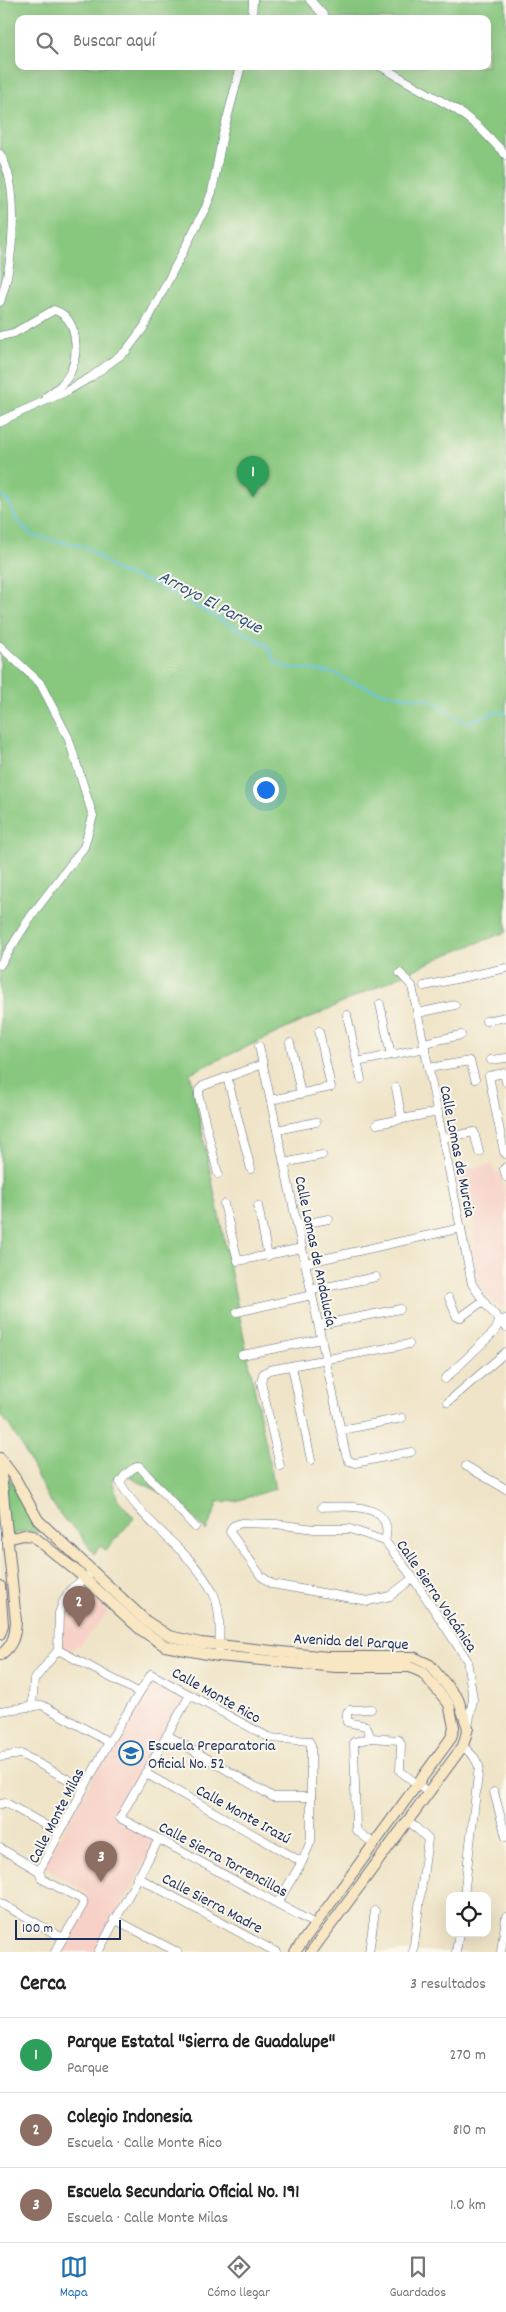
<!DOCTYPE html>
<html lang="es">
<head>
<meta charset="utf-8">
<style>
	:root { --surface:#fff; --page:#f2f2f2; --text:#222; --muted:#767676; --line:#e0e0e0; --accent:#1f6fb2 }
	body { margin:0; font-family:Dekko,sans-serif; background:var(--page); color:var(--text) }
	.controls { position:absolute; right:15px; bottom:15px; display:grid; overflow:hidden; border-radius:10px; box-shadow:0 5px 20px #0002 }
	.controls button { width:45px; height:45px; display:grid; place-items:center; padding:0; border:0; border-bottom:1px solid var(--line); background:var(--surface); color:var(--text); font:25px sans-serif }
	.scale { position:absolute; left:15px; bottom:12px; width:106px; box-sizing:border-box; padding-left:5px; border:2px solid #1b2f5e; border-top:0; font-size:14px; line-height:18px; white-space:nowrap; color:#1b2f5e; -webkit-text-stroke:4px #fbf7ec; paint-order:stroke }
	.you { position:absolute; left:265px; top:789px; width:18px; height:18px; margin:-12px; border:4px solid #fff; border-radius:50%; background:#1a73e8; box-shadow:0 0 0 8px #1a73e833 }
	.badge { display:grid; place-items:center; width:32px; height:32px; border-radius:50%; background:var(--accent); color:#fff; font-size:16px; font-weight:700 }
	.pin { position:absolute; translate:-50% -41px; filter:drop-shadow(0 1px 2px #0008) }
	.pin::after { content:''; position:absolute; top:26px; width:18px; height:15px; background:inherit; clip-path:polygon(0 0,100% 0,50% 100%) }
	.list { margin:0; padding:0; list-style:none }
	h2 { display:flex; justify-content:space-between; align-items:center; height:65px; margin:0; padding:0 20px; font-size:21px }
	h2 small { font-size:16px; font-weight:400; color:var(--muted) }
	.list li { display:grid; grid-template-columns:32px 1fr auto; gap:15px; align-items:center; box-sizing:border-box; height:75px; padding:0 20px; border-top:1px solid var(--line) }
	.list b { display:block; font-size:19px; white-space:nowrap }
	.list p { margin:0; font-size:16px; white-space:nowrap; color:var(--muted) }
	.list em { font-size:16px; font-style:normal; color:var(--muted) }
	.icon { flex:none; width:28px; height:28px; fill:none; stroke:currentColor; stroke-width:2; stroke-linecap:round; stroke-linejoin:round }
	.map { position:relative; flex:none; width:506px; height:1952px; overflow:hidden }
	.search { position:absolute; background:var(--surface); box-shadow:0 5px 20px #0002; left:15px; right:15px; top:15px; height:55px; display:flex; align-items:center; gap:12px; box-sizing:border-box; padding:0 18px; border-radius:10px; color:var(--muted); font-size:19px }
	.sheet { height:290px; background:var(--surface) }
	nav { display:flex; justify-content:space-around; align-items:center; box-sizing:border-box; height:70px; border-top:1px solid var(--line); background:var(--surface); font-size:14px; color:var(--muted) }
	nav a { display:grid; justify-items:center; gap:2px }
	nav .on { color:var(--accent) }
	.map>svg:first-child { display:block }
	.built { fill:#f7d1c7 }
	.green { fill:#87c77e; stroke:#517b6e; fill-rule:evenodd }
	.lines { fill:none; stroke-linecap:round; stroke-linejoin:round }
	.stream { stroke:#6ac4e8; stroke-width:2 }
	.street-casing { stroke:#656e83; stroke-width:9 }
	.secondary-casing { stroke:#656e83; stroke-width:12 }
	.street { stroke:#fff; stroke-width:8 }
	.secondary { stroke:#f9e7c3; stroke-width:10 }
	.labels { text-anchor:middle; stroke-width:4; stroke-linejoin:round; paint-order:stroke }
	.street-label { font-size:16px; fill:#1b2f5e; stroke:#fbf7ec }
	.poi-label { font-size:16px; fill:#1b2f5e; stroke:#fbf7ec; text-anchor:start }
	.water-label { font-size:18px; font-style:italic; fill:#2f5480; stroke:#fbf7ec }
</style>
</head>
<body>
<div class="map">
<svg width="506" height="1952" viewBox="0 0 506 1952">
	<rect width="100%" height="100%" fill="#fbf7ec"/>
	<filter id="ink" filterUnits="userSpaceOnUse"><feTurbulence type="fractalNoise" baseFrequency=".02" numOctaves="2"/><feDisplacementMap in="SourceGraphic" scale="10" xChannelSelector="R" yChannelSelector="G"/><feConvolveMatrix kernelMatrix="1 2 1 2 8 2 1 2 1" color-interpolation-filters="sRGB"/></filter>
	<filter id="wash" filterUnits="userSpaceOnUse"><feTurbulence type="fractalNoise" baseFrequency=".0096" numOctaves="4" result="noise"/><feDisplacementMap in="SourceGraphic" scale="20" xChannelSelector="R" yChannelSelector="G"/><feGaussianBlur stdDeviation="1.12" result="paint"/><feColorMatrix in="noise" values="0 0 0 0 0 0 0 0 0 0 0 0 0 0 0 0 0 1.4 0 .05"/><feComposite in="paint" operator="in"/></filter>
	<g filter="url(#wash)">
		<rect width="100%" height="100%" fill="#efe4c7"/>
		<g class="built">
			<path d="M493 1164 494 1173 500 1172 506 1200V1308L495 1303 485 1293 478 1281 471 1245 476 1244 464 1181H457L456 1172Z"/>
			<path d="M83 1587 108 1612 84 1641 66 1654 63 1647 62 1612Z"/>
			<path d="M150 1675 188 1696 117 1819 157 1840 96 1952H58L88 1894 44 1866Z"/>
		</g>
		<g class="green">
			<path d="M0 0H506V932L446 955 190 1073 275 1489 236 1501 216 1502 217 1507 206 1531 177 1500 120 1473 112 1479 117 1498 134 1518 106 1550 100 1546 94 1554 77 1530 67 1523 48 1498 23 1448 9 1425 0 1416ZM19 19H487V66H19Z"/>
			<path d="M2 1465 39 1532 23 1531 7 1537Z"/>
		</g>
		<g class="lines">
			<path class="stream" d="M0 494 8 501 18 522 33 536 87 547 118 572 153 583 266 644 276 663 290 668 308 669 337 674 346 680 387 694 431 700 466 723 496 712 506 713"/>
		</g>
	</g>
	<g filter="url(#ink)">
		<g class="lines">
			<g class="street-casing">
				<g id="street">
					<path d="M310 0 327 19"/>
					<path d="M252 19 253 0"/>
					<path d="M380 66 457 110 479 127 506 155"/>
					<path d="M0 154C21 188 13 265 0 302"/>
					<path d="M0 336 14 333 54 310C78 317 79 352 71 371 66 382 57 389 47 396"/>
					<path d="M0 421 65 392 91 377 126 351 144 327 206 207 212 192 223 134 241 66"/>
					<path d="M0 646 40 683 68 737 93 816 84 847 31 916 0 965"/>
					<path d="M400 973 412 986 472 1284 487 1306 506 1327"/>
					<path d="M424 986 506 968"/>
					<path d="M380 1004 391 1055"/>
					<path d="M418 1013 455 1005"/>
					<path d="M347 1015 361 1079"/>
					<path d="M486 1021 506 1017"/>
					<path d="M290 1043 301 1094"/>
					<path d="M424 1043 461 1035"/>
					<path d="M259 1046 346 1455 349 1461 355 1463 411 1452"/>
					<path d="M491 1060 506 1058"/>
					<path d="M357 1062 425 1048"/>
					<path d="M429 1068 470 1061 475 1079"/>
					<path d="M227 1077 251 1169"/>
					<path d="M506 1082 504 1073 489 1076 504 1152 506 1154"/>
					<path d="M396 1088 402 1119"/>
					<path d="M271 1100 331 1087 319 1031"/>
					<path d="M377 1124 438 1112"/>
					<path d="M277 1130 316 1122"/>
					<path d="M443 1138 474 1132 479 1152"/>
					<path d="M284 1163 322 1155"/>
					<path d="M506 1167 504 1169 506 1177"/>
					<path d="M218 1174 199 1097V1090L203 1086 263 1064"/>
					<path d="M224 1204 238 1261 302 1248"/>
					<path d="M258 1206 268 1256"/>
					<path d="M297 1225 329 1219"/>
					<path d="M305 1263 461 1228"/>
					<path d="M311 1290 376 1277"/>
					<path d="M449 1298 457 1317H461L483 1301"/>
					<path d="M237 1312 312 1295"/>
					<path d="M319 1325 400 1309"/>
					<path d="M242 1355 322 1339"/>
					<path d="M292 1366 311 1460"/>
					<path d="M445 1379 495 1331 500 1320 506 1319"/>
					<path d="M448 1402 506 1352"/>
					<path d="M342 1430 402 1418"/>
					<path d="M280 1466 261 1382 263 1374 269 1370 409 1344"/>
					<path d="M466 1466 506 1489"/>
					<path d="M322 1507C345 1506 396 1502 385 1541"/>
					<path d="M195 1527 139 1466C132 1468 124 1475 120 1482 143 1525 191 1549 213 1593 221 1608 220 1633 219 1649"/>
					<path d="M413 1578 390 1596 368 1601 272 1584 261 1576 230 1532 233 1526 241 1523 276 1524 314 1529H350L385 1541 413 1578 467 1660 473 1699 468 1727"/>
					<path d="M58 1650 138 1692"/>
					<path d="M190 1695 120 1818 315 1924"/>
					<path d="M32 1707 34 1680 58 1650 59 1613 63 1602 72 1588 88 1576"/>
					<path d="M0 1711 42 1705 109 1742"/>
					<path d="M167 1735 273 1797H311"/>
					<path d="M371 1738 366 1726 347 1722V1712L350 1710 371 1709"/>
					<path d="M463 1746 474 1757 479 1766 464 1896"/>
					<path d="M0 1757 21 1754 84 1788"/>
					<path d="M145 1773 302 1862"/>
					<path d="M494 1792 506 1837"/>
					<path d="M0 1804 6 1803 59 1833"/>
					<path d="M412 1824 428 1839 413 1952"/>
					<path d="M374 1844 356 1830 354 1742 371 1738 399 1740 401 1744 400 1771 429 1793"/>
					<path d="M0 1848 39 1871"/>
					<path d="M137 1877 276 1952"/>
					<path d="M0 1903 63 1938"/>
					<path d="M114 1919 177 1952"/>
					<path d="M55 1952 83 1905V1900L42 1879 39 1871 109 1742 151 1674 270 1738 309 1741 311 1745V1841L302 1862 278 1902"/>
					<path d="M98 1952 159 1839"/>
					<path d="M369 1952 375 1911"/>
					<path d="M456 1952 459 1933"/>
					<path d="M501 1952 506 1917"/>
				</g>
			</g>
			<g class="secondary-casing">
				<g id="secondary">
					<path d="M0 1458 15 1478 38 1520 146 1621 169 1636 201 1643 327 1657H413L430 1665 458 1699 468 1728 463 1746 311 1952"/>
					<path d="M0 1464 16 1621C15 1636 13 1646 0 1655"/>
					<path d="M7 1539 24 1535 33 1536 80 1574 140 1629 165 1646 218 1656 336 1667H410L423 1673 449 1704 454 1727 451 1738 295 1952"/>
					<path d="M0 1586 3 1625 0 1634"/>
				</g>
			</g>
			<use href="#street" class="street"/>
			<use href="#secondary" class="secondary"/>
		</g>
	</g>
	<defs>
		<g id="school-ring" transform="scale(1.25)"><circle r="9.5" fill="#fbf7ec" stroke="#1f6fb2" stroke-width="1.5"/><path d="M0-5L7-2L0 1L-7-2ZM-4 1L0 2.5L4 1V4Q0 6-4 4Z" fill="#1f6fb2"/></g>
	</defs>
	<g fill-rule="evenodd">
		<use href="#school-ring" x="131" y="1753"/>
	</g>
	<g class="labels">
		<g class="street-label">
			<text transform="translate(459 1151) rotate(79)" y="6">Calle Lomas de Murcia</text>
			<text transform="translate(317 1251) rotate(78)" y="6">Calle Lomas de Andalucía</text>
			<text transform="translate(438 1595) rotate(56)" y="6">Calle Sierra Volcánica</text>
			<text transform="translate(351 1640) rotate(3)" y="6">Avenida del Parque</text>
			<text transform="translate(217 1694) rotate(29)" y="6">Calle Monte Rico</text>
			<text transform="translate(244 1813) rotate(29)" y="6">Calle Monte Irazú</text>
			<text transform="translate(55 1815) rotate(-63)" y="6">Calle Monte Milas</text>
			<text transform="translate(224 1858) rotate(28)" y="6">Calle Sierra Torrencillas</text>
			<text transform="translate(213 1902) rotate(28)" y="6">Calle Sierra Madre</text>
		</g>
		<g class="poi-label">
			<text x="148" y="1750">Escuela Preparatoria<tspan x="148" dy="18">Oficial No. 52</tspan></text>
		</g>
		<g class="water-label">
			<text transform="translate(211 601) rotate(28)" y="6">Arroyo El Parque</text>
		</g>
	</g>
</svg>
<div class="controls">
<button><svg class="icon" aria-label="locate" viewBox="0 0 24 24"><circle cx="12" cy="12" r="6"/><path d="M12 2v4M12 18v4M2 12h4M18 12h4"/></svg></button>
</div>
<div class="scale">100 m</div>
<div class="you"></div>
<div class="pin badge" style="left:253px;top:497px;background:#2e9e5b">1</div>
<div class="pin badge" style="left:79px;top:1627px;background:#8d6e63">2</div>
<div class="pin badge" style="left:101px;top:1882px;background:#8d6e63">3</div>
<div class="search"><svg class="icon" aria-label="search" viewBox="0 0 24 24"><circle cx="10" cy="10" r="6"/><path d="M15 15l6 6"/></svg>Buscar aquí</div>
</div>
<section class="sheet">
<h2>Cerca<small>3 resultados</small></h2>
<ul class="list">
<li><span class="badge" style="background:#2e9e5b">1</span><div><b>Parque Estatal &quot;Sierra de Guadalupe&quot;</b><p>Parque</p></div><em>270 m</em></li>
<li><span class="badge" style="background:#8d6e63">2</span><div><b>Colegio Indonesia</b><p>Escuela · Calle Monte Rico</p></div><em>810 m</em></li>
<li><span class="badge" style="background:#8d6e63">3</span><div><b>Escuela Secundaria Oficial No. 191</b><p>Escuela · Calle Monte Milas</p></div><em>1.0 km</em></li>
</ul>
</section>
<nav>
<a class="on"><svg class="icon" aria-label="map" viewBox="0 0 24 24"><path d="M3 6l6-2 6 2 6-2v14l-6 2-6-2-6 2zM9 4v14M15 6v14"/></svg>Mapa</a>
<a><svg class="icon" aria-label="directions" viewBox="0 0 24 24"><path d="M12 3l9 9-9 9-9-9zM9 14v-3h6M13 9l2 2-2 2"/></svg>Cómo llegar</a>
<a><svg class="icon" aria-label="saved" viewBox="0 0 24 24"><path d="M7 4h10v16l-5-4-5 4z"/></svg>Guardados</a>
</nav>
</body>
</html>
